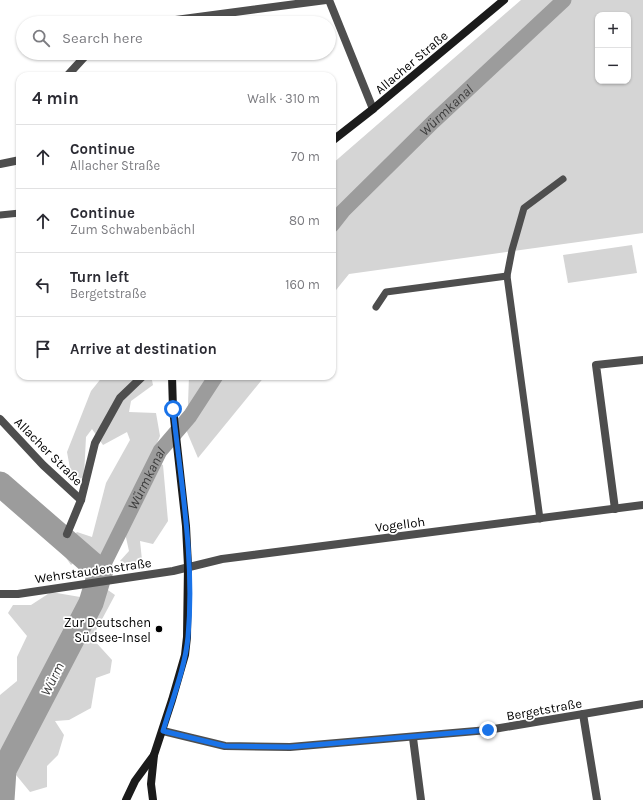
<!DOCTYPE html>
<html lang="en">
<head>
<meta charset="utf-8">
<style>
	:root { --surface:#fff; --page:#f7f7f7; --text:#2b2b33; --muted:#7c7c81; --line:#e1e1e2 }
	body { margin:0; font-family:Karla,sans-serif; background:var(--page); color:var(--text) }
	.controls { position:absolute; right:12px; top:12px; display:grid; overflow:hidden; border-radius:8px; box-shadow:0 1px 3px #0004 }
	.controls button { width:36px; height:36px; display:grid; place-items:center; padding:0; border:0; border-bottom:1px solid var(--line); background:var(--surface); color:var(--text); font:20px sans-serif }
	.stop { position:absolute; width:12px; height:12px; margin:-9px; border:3px solid #1a73e8; border-radius:50%; background:#fff }
	.stop.end { background:#1a73e8; border-color:#fff; box-shadow:0 1px 4px #0008 }
	.list { margin:0; padding:0; list-style:none }
	h2 { display:flex; justify-content:space-between; align-items:center; height:52px; margin:0; padding:0 16px; font-size:17px }
	h2 small { font-size:13px; font-weight:400; color:var(--muted) }
	.list li { display:grid; grid-template-columns:26px 1fr auto; gap:12px; align-items:center; box-sizing:border-box; height:64px; padding:0 16px; border-top:1px solid var(--line) }
	.list b { display:block; font-size:15px; white-space:nowrap }
	.list p { margin:0; font-size:13px; white-space:nowrap; color:var(--muted) }
	.list em { font-size:13px; font-style:normal; color:var(--muted) }
	.icon { flex:none; width:22px; height:22px; fill:none; stroke:currentColor; stroke-width:2; stroke-linecap:round; stroke-linejoin:round }
	.map { position:relative; flex:none; width:643px; height:800px; overflow:hidden }
	.search { position:absolute; background:var(--surface); box-shadow:0 1px 3px #0004; left:16px; top:16px; width:320px; height:44px; display:flex; align-items:center; gap:10px; box-sizing:border-box; padding:0 14px; border-radius:22px; color:var(--muted); font-size:15px }
	.panel { position:absolute; background:var(--surface); box-shadow:0 1px 3px #0004; left:16px; top:72px; width:320px; height:308px; border-radius:12px }
	.map>svg:first-child { display:block }
	.green { fill:#d5d5d5; fill-rule:evenodd }
	.lines { fill:none; stroke-linecap:round; stroke-linejoin:round }
	.canal { stroke:#9c9c9c; stroke-width:15 }
	.river { stroke:#9c9c9c; stroke-width:25 }
	.lane { stroke:#4e4e4e; stroke-width:7 }
	.street { stroke:#4e4e4e; stroke-width:8 }
	.secondary { stroke:#1b1b1b; stroke-width:8 }
	.route { stroke:#1a73e8; stroke-width:5 }
	.poi-dot { fill:#000; stroke:#fff; stroke-width:1.5 }
	.labels { text-anchor:middle; stroke-width:3.5; stroke-linejoin:round; paint-order:stroke }
	.street-label { font-size:13px; fill:#000; stroke:#fff }
	.poi-label { font-size:13px; fill:#000; stroke:#fff; text-anchor:end }
	.water-label { font-size:14px; font-style:italic; fill:#3d3d3d; stroke:#fff }
</style>
</head>
<body>
<div class="map">
<svg width="643" height="800" viewBox="0 0 643 800">
	<rect width="100%" height="100%" fill="#fff"/>
	<g class="green">
		<path d="M521 0H643V233L349 274 332 295V164ZM598 15H628V81H598Z"/>
		<path d="M632 245 637 273 568 283 563 255Z"/>
		<path d="M103 376H151L153 385 131 401 129 412 156 413 160 436 150 459 163 465 168 521 153 544 140 541 142 560 128 565 120 561 129 551 125 533 115 548 97 556 84 552 71 565 62 552 69 540 77 532 92 537 106 483 130 440 127 432 103 445 92 429 86 437 84 476 78 481 72 479 67 452 91 391Z"/>
		<path d="M189 376H265L198 458 187 432Z"/>
		<path d="M105 588 115 595 92 638 112 660 110 673 96 678 91 708 69 720 55 721 64 735 58 755 47 766V787L30 792 12 770 0 779V695L17 681V657L27 636 8 613 13 605H31L51 592 86 598Z"/>
	</g>
	<g class="lines">
		<g class="canal">
			<path id="s1" d="M332 225 343 211 433 122 564 0"/>
			<path id="s2" d="M101 570 160 451 190 416 216 376"/>
		</g>
		<path class="river" d="M0 484 91 563 101 570 91 603 4 770 2 800"/>
		<g class="lane">
			<path d="M0 215 20 213"/>
			<path d="M507 276 512 250 524 208 563 179"/>
			<path d="M376 307 386 292 507 276 540 519"/>
		</g>
		<g class="street">
			<path d="M329 0 373 109"/>
			<path d="M153 23 326 0"/>
			<path d="M67 76 88 53"/>
			<path d="M0 164 20 160"/>
			<path d="M0 419 43 465 81 500"/>
			<path d="M615 509 596 365 643 360"/>
			<path d="M67 534 81 500 95 443 120 398 143 376"/>
			<path d="M0 594H18L173 571 222 559 643 505"/>
			<path d="M583 714 597 800"/>
			<path d="M163 731 225 746 290 747 488 730 643 704"/>
			<path d="M413 738 421 800"/>
		</g>
		<g class="secondary">
			<path d="M332 141 373 109 504 0"/>
			<path d="M126 800 135 781 154 755 172 700 185 655 187 637 188 566 186 526 173 409 172 376"/>
			<path d="M153 800 151 784 154 755"/>
		</g>
	</g>
	<g class="lines">
		<path class="route" d="M173 409C181 484 195 561 188 637 185 668 172 700 163 731L225 746 290 747 488 730"/>
	</g>
	<circle class="poi-dot" cx="159" cy="629" r="4"/>
	<g class="labels">
		<g class="street-label">
			<text transform="translate(411 62) rotate(-40)" y="5">Allacher Straße</text>
			<text transform="translate(49 451) rotate(45)" y="5">Allacher Straße</text>
			<text transform="translate(400 524) rotate(-7)" y="5">Vogelloh</text>
			<text transform="translate(93 570) rotate(-8)" y="5">Wehrstaudenstraße</text>
			<text transform="translate(544 709) rotate(-10)" y="5">Bergetstraße</text>
		</g>
		<g class="poi-label">
			<text x="151" y="627">Zur Deutschen<tspan x="151" dy="15">Südsee-Insel</tspan></text>
		</g>
		<g class="water-label">
			<text dy="5" stroke="none"><textPath href="#s1" startOffset="162">Würmkanal</textPath></text>
			<text dy="5" stroke="none"><textPath href="#s2" startOffset="102">Würmkanal</textPath></text>
			<text transform="translate(52 679) rotate(-63)" y="5">Würm</text>
		</g>
	</g>
</svg>
<div class="controls">
<button>+</button>
<button>−</button>
</div>
<div class="stop" style="left:173px;top:409px"></div>
<div class="stop end" style="left:488px;top:730px"></div>
<div class="search"><svg class="icon" aria-label="search" viewBox="0 0 24 24"><circle cx="10" cy="10" r="6"/><path d="M15 15l6 6"/></svg>Search here</div>
<section class="panel">
<h2>4 min<small>Walk · 310 m</small></h2>
<ul class="list">
<li><svg class="icon" aria-label="ahead" viewBox="0 0 24 24"><path d="M12 20V5M6 11l6-6 6 6"/></svg><div><b>Continue</b><p>Allacher Straße</p></div><em>70 m</em></li>
<li><svg class="icon" aria-label="ahead" viewBox="0 0 24 24"><path d="M12 20V5M6 11l6-6 6 6"/></svg><div><b>Continue</b><p>Zum Schwabenbächl</p></div><em>80 m</em></li>
<li><svg class="icon" aria-label="left" viewBox="0 0 24 24"><path d="M17 20v-9H6M10 6l-5 5 5 5"/></svg><div><b>Turn left</b><p>Bergetstraße</p></div><em>160 m</em></li>
<li><svg class="icon" aria-label="arrive" viewBox="0 0 24 24"><path d="M6 21V4h12l-3 4 3 4H6"/></svg><div><b>Arrive at destination</b></div></li>
</ul>
</section>
</div>
</body>
</html>
